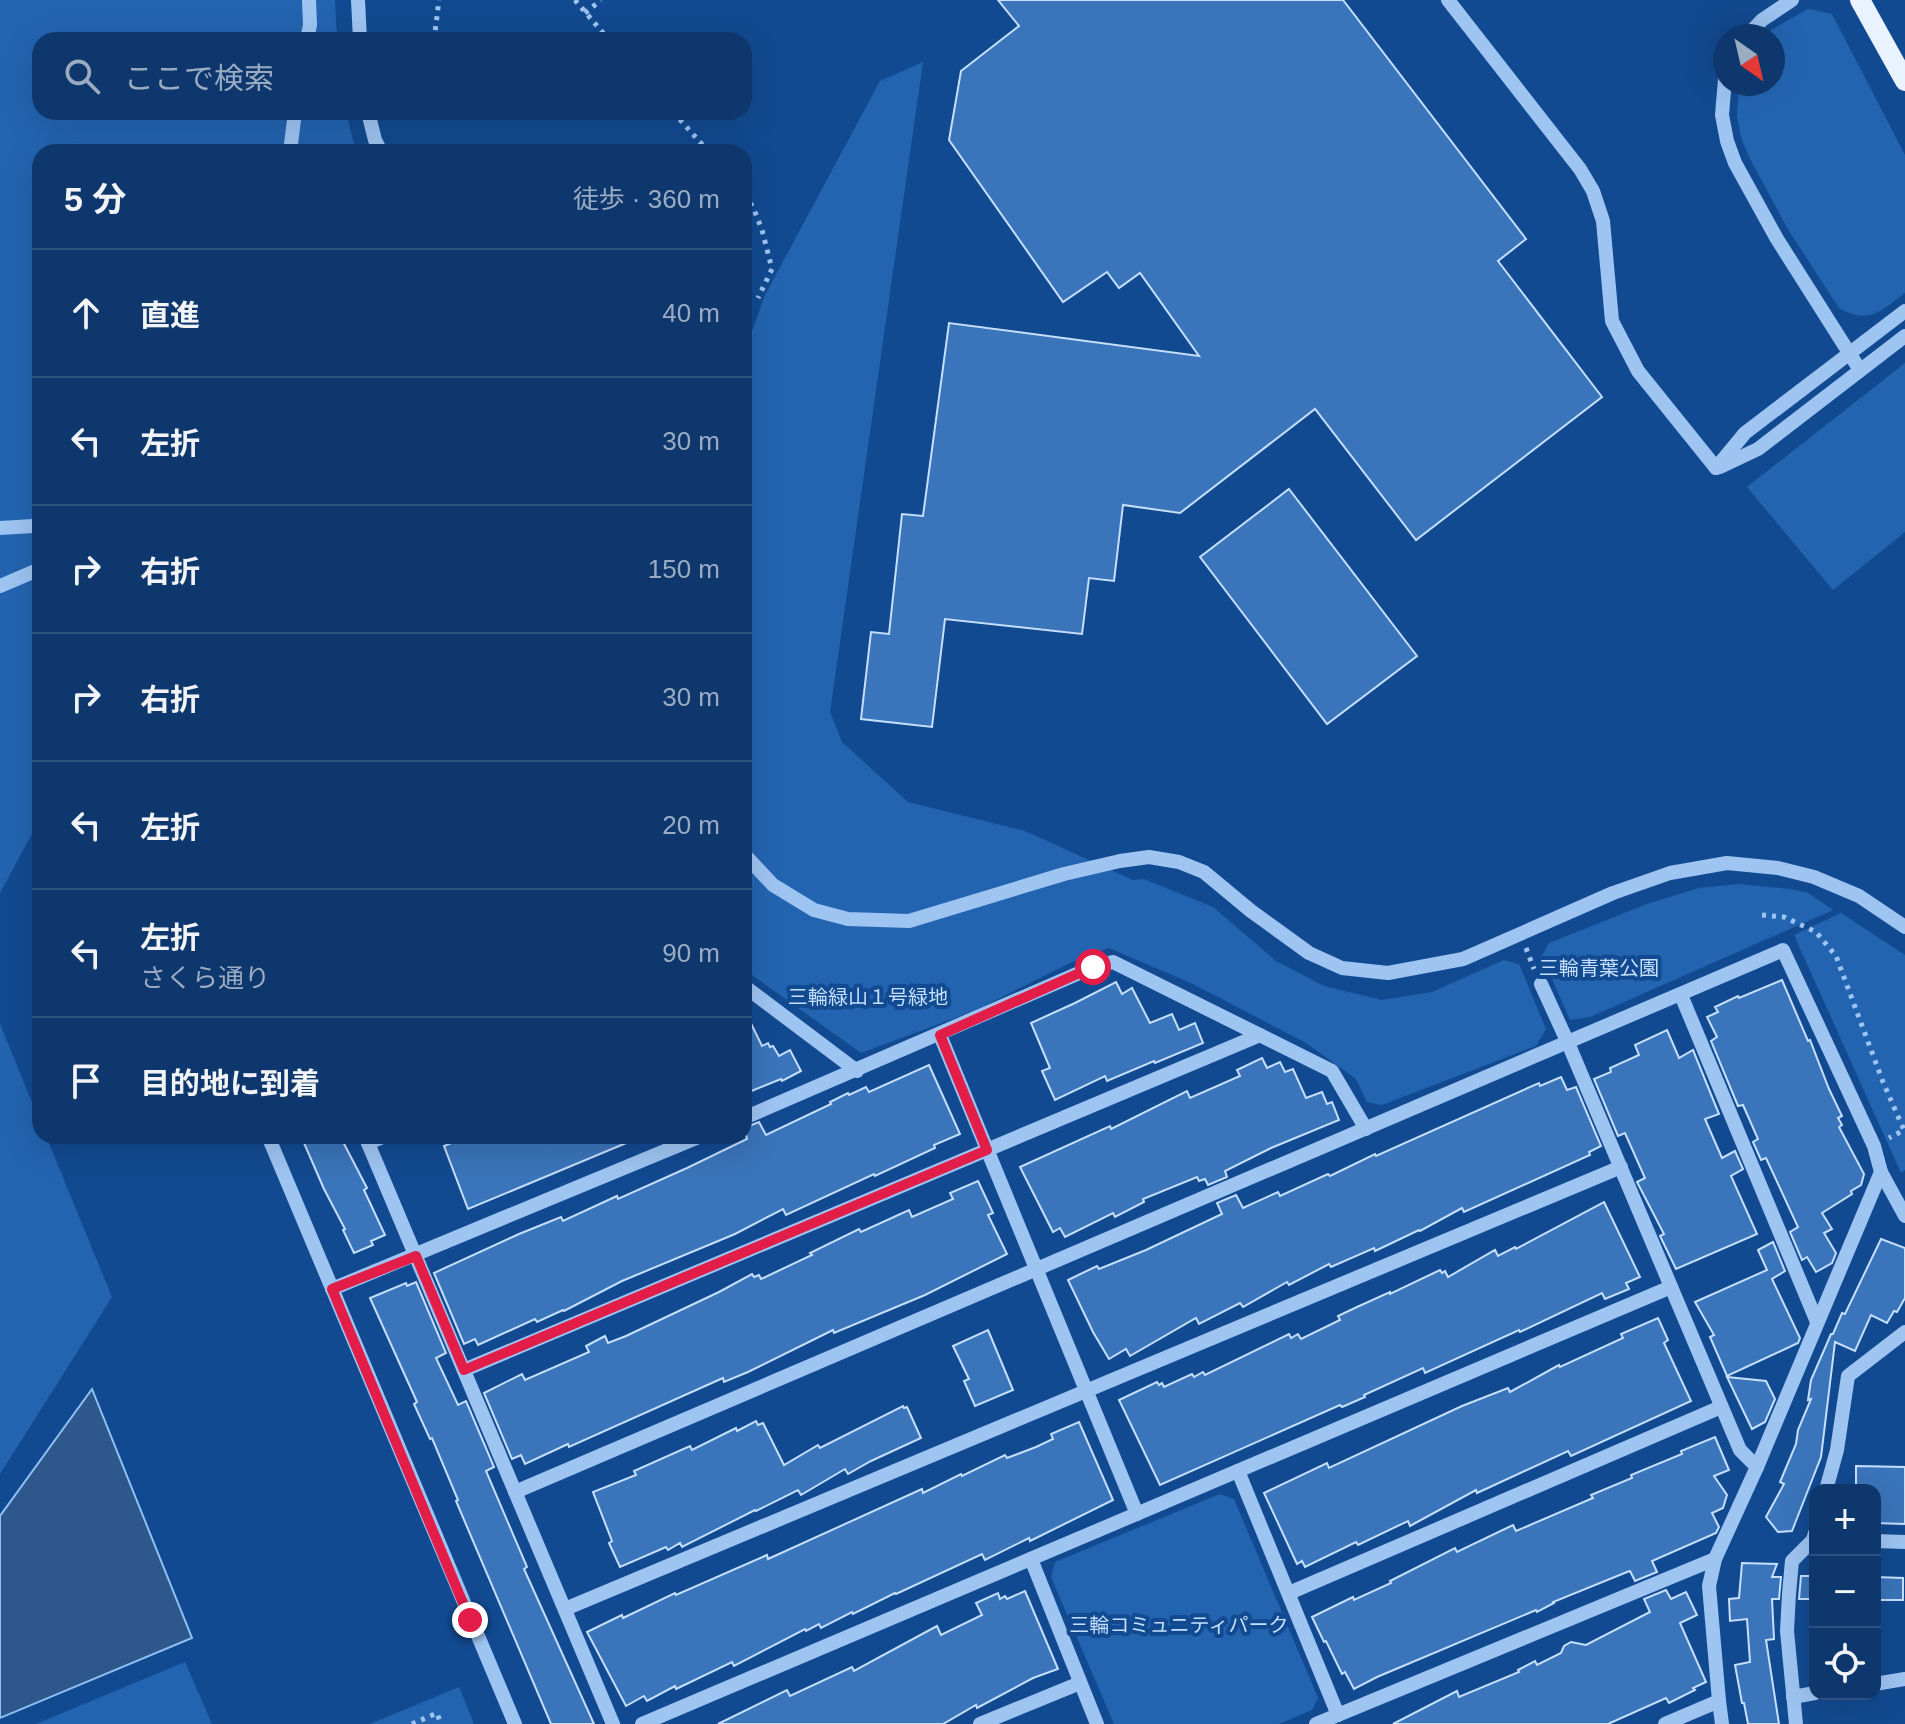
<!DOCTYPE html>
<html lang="ja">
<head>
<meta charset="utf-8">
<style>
	:root { --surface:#0e386d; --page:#173f72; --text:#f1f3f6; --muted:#9bacc2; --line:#2e5280 }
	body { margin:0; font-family:Arial,"Noto Sans JP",sans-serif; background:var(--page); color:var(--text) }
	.controls { position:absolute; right:24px; bottom:24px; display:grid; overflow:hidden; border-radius:16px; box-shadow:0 8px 32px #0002 }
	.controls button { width:72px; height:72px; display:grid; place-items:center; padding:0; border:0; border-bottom:2px solid var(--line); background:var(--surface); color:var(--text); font:40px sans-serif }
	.compass { position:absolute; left:1713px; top:24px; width:72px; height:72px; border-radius:50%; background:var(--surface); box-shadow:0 8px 32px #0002; rotate:146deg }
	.stop { position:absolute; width:24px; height:24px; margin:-18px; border:6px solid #e11d48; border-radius:50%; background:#fff }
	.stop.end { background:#e11d48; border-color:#fff; box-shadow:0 2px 8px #0008 }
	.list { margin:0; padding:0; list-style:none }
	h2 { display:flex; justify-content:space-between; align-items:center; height:104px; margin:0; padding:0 32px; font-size:34px }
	h2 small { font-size:26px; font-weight:400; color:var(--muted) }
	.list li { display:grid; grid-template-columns:52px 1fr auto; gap:24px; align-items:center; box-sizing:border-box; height:128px; padding:0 32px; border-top:2px solid var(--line) }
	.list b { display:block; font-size:30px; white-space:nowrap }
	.list p { margin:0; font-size:26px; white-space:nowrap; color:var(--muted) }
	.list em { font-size:26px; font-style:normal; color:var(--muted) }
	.icon { flex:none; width:44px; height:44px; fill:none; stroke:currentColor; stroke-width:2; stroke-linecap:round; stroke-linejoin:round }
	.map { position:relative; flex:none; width:1905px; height:1724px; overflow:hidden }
	.search { position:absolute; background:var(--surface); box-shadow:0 8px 32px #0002; left:32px; top:32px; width:720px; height:88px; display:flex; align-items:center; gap:20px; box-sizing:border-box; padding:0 28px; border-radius:24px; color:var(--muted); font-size:30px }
	.panel { position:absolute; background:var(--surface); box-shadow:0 8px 32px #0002; left:32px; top:144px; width:720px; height:1000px; border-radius:24px }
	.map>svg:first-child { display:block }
	.green { fill:#2364b1 }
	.water { fill:#2e588c; stroke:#8fc0f6; stroke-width:2 }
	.building { fill:#3a74ba; stroke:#c5dffd; stroke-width:2 }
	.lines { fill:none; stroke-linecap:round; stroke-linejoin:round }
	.path { stroke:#9ec4f2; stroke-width:5; stroke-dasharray:4 6; stroke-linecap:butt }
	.minor { stroke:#9ec4f2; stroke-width:14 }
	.major { stroke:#e9f2ff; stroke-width:20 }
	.route { stroke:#e11d48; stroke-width:10 }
	.labels { text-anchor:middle; stroke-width:8; stroke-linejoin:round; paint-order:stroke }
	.park-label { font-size:20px; fill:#c5dffd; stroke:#124a91 }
</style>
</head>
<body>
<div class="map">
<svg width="1905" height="1724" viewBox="0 0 1905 1724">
	<rect width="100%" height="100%" fill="#124a91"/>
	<g class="green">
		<path d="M0 0H335L337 40H40V112H346L356 152H40V819L0 893Z"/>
		<path d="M1808 9 1832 14 1905 155V293C1881 311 1869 325 1839 308L1789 231 1749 157 1741 137 1737 116 1739 84H1773V36H1766L1771 30Z"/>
		<path d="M923 62 830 712 842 742 908 802 1025 831 1133 880 1144 879 1213 907 1276 961 1324 986 1382 1000 1432 992 1504 960 1519 964 1546 1029 1536 1046 1382 1105 1367 1102 1356 1079 1306 1043 1193 984 1109 948 1070 963 974 1011 861 1053 749 973 744 974V353L765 295 880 81Z"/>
		<path d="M1905 363V532L1833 590 1747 487Z"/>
		<path d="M1738 884 1791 889 1808 893 1833 910 1590 1017 1570 1020 1542 956 1549 943 1647 904 1699 888Z"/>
		<path d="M1841 913 1905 955V1170L1901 1173 1794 935Z"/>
		<path d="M0 1024 40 1122V1136H46L112 1297 0 1474Z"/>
		<path d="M1220 1494 1234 1499 1318 1698 1312 1710 1279 1724H1114L1051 1577 1055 1562Z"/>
		<path d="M185 1662 212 1724H36Z"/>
		<path d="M459 1687 474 1724H370Z"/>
	</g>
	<path class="water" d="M92 1389 192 1638 0 1718V1516Z"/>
	<g class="building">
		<path d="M998 0H1343L1526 239 1498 261 1602 397 1416 540 1315 409 1180 513 1123 505 1114 581 1089 578 1082 634 945 619 932 727 861 719 871 632 889 634 902 514 923 516 949 323 1199 356 1140 273 1119 288 1107 272 1063 302 949 140 961 71 1019 26Z"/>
		<path d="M1289 489 1417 656 1327 724 1200 557Z"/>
		<path d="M1782 980 1808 1041 1810 1040 1829 1089 1842 1116 1838 1118 1842 1125 1839 1127 1864 1174 1861 1185 1851 1191 1852 1194 1822 1213 1832 1229 1824 1233 1836 1253 1832 1263 1816 1272 1807 1257 1802 1260 1790 1232 1798 1227 1766 1158 1761 1160 1753 1142 1758 1139 1743 1105 1738 1106 1711 1041 1717 1037 1707 1017 1718 1012 1715 1007 1738 996 1739 998Z"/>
		<path d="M1116 982 1122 994 1132 988 1150 1023 1172 1014 1179 1030 1195 1023 1203 1043 1155 1063 1154 1061 1107 1081 1105 1076 1055 1100 1042 1071 1050 1068 1031 1023 1075 1003Z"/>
		<path d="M744 1009 762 1046 768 1043 770 1047 773 1046 779 1056 790 1050 801 1071 782 1081 781 1079 744 1094Z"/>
		<path d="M1667 1030 1679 1058 1693 1050 1719 1114 1705 1119 1722 1158 1735 1151 1743 1169 1731 1176 1757 1234 1676 1269 1660 1236 1664 1234 1637 1182 1645 1178 1625 1133 1618 1136 1594 1079 1611 1072 1610 1068 1639 1055 1635 1045Z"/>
		<path d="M1262 1058 1267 1068 1280 1062 1285 1072 1293 1069 1306 1098 1322 1092 1327 1104 1332 1102 1339 1120 1271 1148 1225 1171 1227 1177 1208 1185 1205 1179 1199 1181 1197 1177 1143 1199 1144 1202 1115 1217 1113 1213 1065 1237 1060 1228 1053 1232 1020 1167 1110 1126 1111 1129 1187 1091 1190 1098 1240 1076 1237 1070Z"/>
		<path d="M929 1065 960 1134 934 1145 935 1148 875 1176 874 1174 786 1215 783 1209 735 1234 622 1281 564 1311 563 1310 537 1322 535 1319 478 1345 475 1339 464 1344 434 1273 519 1234 561 1217 563 1221 617 1196 618 1199 687 1168 747 1139 744 1128 759 1122 766 1135 831 1104 830 1102 848 1093 849 1095 866 1087 869 1092Z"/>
		<path d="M1561 1077 1567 1090 1576 1087 1601 1146 1589 1152 1590 1155 1464 1212 1462 1208 1420 1231 1419 1230 1375 1251 1374 1248 1331 1267 1329 1264 1289 1285 1287 1282 1243 1307 1240 1303 1199 1324 1196 1318 1130 1356 1126 1349 1109 1359 1093 1332 1068 1280 1097 1266 1099 1269 1146 1250 1222 1214 1217 1203 1236 1195 1243 1208 1278 1192 1280 1196 1328 1174 1330 1176 1375 1154 1376 1156 1539 1083 1540 1086Z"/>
		<path d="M319 1136H340L367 1188 364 1190 385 1235 371 1241 373 1245 354 1253 343 1230 345 1229 324 1189 304 1143Z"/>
		<path d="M468 1136H548L551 1143 566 1136H643L468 1209 444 1146Z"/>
		<path d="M978 1181 993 1213 988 1215 1007 1254 925 1295 834 1333 833 1330 748 1372 724 1382 723 1378 569 1447 568 1444 525 1464 521 1455 512 1459 484 1393 522 1374 525 1380 589 1352 586 1346 605 1336 608 1343 626 1336 719 1292 752 1274 754 1277 759 1275 761 1279 812 1255 810 1253 859 1229 861 1232 909 1210 912 1217 953 1199 950 1193Z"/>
		<path d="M1604 1202 1640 1277 1626 1283 1629 1289 1605 1299 1602 1293 1520 1332 1519 1330 1425 1373 1423 1368 1364 1395 1365 1397 1342 1407 1340 1405 1160 1485 1119 1400 1157 1382 1159 1385 1162 1383 1164 1387 1192 1374 1194 1377 1203 1372 1205 1375 1289 1334 1291 1338 1298 1334 1301 1339 1340 1320 1338 1316 1357 1307 1390 1292V1294L1440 1270 1442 1273 1445 1271 1448 1277 1495 1250 1498 1256 1515 1247 1516 1249Z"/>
		<path d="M1881 1239 1905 1248V1298L1897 1312 1894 1311 1887 1323 1871 1315 1855 1351 1835 1342 1821 1457 1792 1531 1778 1532 1766 1517 1784 1484 1780 1482 1796 1444 1798 1430 1811 1399 1808 1400 1811 1380 1831 1334H1833L1842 1313 1845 1314Z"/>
		<path d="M1773 1242 1785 1271 1772 1279 1800 1338 1798 1343 1727 1376 1710 1337 1714 1335 1695 1302 1767 1270 1758 1250Z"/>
		<path d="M416 1282 446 1353 436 1358 458 1405 466 1401 494 1467 486 1471 527 1567 524 1569 594 1724H551L456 1501 458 1500 432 1438 430 1439 414 1404 417 1402 370 1298 406 1283 407 1286Z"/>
		<path d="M1658 1318 1668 1340 1664 1343 1691 1401 1571 1456 1568 1451 1477 1493 1476 1490 1410 1526 1408 1521 1358 1545 1356 1542 1305 1567 1302 1561 1297 1564 1264 1493 1327 1463 1329 1468 1462 1406 1508 1388 1510 1392 1559 1365 1560 1367 1623 1338 1621 1334Z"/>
		<path d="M988 1330 1013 1390 975 1406 964 1381 969 1379 953 1346Z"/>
		<path d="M1727 1377 1766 1381 1775 1399 1765 1422 1752 1429Z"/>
		<path d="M903 1406 904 1408 907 1407 921 1438 871 1461 848 1474 845 1469 801 1495 798 1490 756 1511 755 1510 682 1547 680 1543 668 1550 666 1547 620 1567 609 1543 612 1541 593 1492 636 1475 634 1471 690 1446 692 1450 736 1428 737 1431 756 1421 758 1425 763 1423 784 1465 818 1445 820 1448Z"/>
		<path d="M1079 1422 1113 1500 1030 1541 1029 1538 985 1560 982 1554 896 1594 895 1593 853 1614 852 1612 821 1628 819 1624 806 1631 805 1629 734 1666 732 1662 676 1689 675 1686 647 1701 644 1696 626 1706 587 1632 622 1615 623 1618 675 1593 676 1595 767 1555 768 1559 922 1489 923 1493 961 1474 962 1476 1005 1455 1007 1458 1036 1447 1053 1439 1051 1434Z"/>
		<path d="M1715 1437 1729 1470 1714 1476 1727 1495 1723 1508 1712 1513 1719 1527 1716 1533 1652 1561 1657 1572 1635 1581 1630 1571 1627 1572 1553 1602 1554 1603 1537 1612 1536 1610 1377 1677 1354 1689 1345 1672 1342 1674 1326 1641 1324 1642 1312 1617 1353 1597 1354 1600 1391 1583 1390 1581 1455 1548 1457 1552 1513 1525 1516 1531 1593 1498 1591 1495 1632 1478 1631 1475 1682 1454 1681 1451Z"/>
		<path d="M1856 1466 1905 1467V1524L1875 1523V1490L1856 1487Z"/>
		<path d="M1742 1563 1777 1564 1772 1577H1781L1779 1599H1772L1774 1639 1766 1640 1779 1724H1748L1744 1703H1742L1735 1665 1750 1662 1747 1619 1730 1621 1729 1599 1739 1598Z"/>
		<path d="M1801 1576H1815V1599H1799Z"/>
		<path d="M1875 1577 1903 1578V1600H1875Z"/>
		<path d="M1666 1590 1671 1599 1686 1592 1697 1615 1680 1623 1706 1682 1693 1688 1695 1690 1669 1703 1666 1698 1608 1724H1393L1457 1691 1459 1697 1519 1672 1518 1670 1535 1661 1537 1665 1561 1653 1564 1646 1571 1642 1586 1645 1650 1612 1644 1599Z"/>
		<path d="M1025 1591 1058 1669 1033 1678 977 1708 976 1705 943 1724H718L787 1690 790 1696 852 1667 854 1671 937 1626 941 1635 982 1615 976 1603 998 1593 1000 1599 1005 1596 1007 1599Z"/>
	</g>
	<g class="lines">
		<g class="path">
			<path d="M575 0 609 40"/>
			<path d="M585 13 601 0"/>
			<path d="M434 40 439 0"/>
			<path d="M673 112 709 152"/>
			<path d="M744 195 753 207 762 230 772 269 758 298"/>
			<path d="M1762 915 1784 917 1816 932 1836 956 1883 1082 1904 1130 1889 1138"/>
			<path d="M1526 948 1534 969"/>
			<path d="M412 1724 437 1713 441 1724"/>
		</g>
		<g class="minor">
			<path d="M358 0 360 40"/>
			<path d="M1448 0 1580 169 1593 191 1603 221 1612 321 1638 371 1716 468"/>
			<path d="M1747 36 1762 20 1792 0"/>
			<path d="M307 40 310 25 309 0"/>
			<path d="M1725 79 1722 115 1727 141 1735 163 1777 239 1860 370"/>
			<path d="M368 112 375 140 381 152"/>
			<path d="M290 152 295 112"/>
			<path d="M1720 467 1758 449 1905 336"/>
			<path d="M1716 468 1745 433 1905 311"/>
			<path d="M0 528 33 526 40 523"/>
			<path d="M0 586 40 569"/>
			<path d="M744 854 773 885 814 910 848 919 909 921 1064 874 1120 861 1149 857 1179 862 1204 872 1251 911 1309 953 1342 968 1388 973 1463 959 1613 893 1670 873 1727 863 1778 868 1814 877 1859 896 1905 927"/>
			<path d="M1541 984 1568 1043 1740 1450 1757 1467"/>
			<path d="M744 986 857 1071"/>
			<path d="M1681 995 1817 1322"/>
			<path d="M940 1035 1137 1514"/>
			<path d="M744 1118 1093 967 1113 962 1332 1071 1366 1129"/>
			<path d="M268 1136 515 1724"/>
			<path d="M365 1136 613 1724"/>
			<path d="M368 1143 385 1136"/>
			<path d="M1881 1172 1905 1216"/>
			<path d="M332 1289 701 1136"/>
			<path d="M464 1370 1260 1035"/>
			<path d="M1238 1471 1338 1715"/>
			<path d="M1826 1490 1837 1450 1848 1376 1905 1332"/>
			<path d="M515 1492 1783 950 1874 1146 1881 1172 1757 1467 1715 1559 1709 1586 1719 1701 1722 1724"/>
			<path d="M1875 1541 1905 1542"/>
			<path d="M1031 1559 1097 1724"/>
			<path d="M1289 1593 1721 1407"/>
			<path d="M565 1609 1621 1167"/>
			<path d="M1875 1684 1905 1679"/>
			<path d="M1793 1697 1815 1693"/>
			<path d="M642 1724 1671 1287"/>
			<path d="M980 1724 1080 1683"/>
			<path d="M1316 1724 1715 1559"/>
			<path d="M1665 1724 1719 1701"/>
			<path d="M1796 1724 1787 1631 1789 1594 1792 1561 1813 1540 1815 1533"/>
		</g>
		<path class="major" d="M1860 0 1905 81"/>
	</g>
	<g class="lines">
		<path class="route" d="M470 1620 332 1289 416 1256 464 1370 987 1150 940 1035 1093 967"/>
	</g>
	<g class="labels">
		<g class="park-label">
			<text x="1599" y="975">三輪青葉公園</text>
			<text x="868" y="1004">三輪緑山１号緑地</text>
			<text x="1179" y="1632">三輪コミュニティパーク</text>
		</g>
	</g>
</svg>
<div class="controls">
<button>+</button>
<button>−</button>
<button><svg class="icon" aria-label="locate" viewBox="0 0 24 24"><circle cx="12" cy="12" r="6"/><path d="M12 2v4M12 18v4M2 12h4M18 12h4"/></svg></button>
</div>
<svg class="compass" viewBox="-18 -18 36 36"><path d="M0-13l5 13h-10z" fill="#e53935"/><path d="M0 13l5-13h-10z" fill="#9bacc2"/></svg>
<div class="stop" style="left:1093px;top:967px"></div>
<div class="stop end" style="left:470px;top:1620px"></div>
<div class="search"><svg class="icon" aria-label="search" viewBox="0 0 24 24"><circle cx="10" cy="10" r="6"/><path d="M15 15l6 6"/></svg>ここで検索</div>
<section class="panel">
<h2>5 分<small>徒歩 · 360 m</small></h2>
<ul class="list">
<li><svg class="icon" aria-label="ahead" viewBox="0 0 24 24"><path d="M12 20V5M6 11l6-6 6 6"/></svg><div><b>直進</b></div><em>40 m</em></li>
<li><svg class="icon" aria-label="left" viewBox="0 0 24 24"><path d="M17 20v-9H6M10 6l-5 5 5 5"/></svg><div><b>左折</b></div><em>30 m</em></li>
<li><svg class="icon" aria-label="right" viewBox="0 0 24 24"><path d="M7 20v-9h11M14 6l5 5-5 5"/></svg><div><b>右折</b></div><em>150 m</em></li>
<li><svg class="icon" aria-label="right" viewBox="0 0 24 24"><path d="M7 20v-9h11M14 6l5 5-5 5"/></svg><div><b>右折</b></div><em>30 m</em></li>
<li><svg class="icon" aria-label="left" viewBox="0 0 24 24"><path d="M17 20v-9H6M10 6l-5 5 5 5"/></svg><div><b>左折</b></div><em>20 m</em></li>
<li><svg class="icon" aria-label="left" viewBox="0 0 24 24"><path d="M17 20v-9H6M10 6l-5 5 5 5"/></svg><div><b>左折</b><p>さくら通り</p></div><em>90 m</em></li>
<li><svg class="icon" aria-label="arrive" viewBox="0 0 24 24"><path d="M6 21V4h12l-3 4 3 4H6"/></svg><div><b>目的地に到着</b></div></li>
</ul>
</section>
</div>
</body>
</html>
